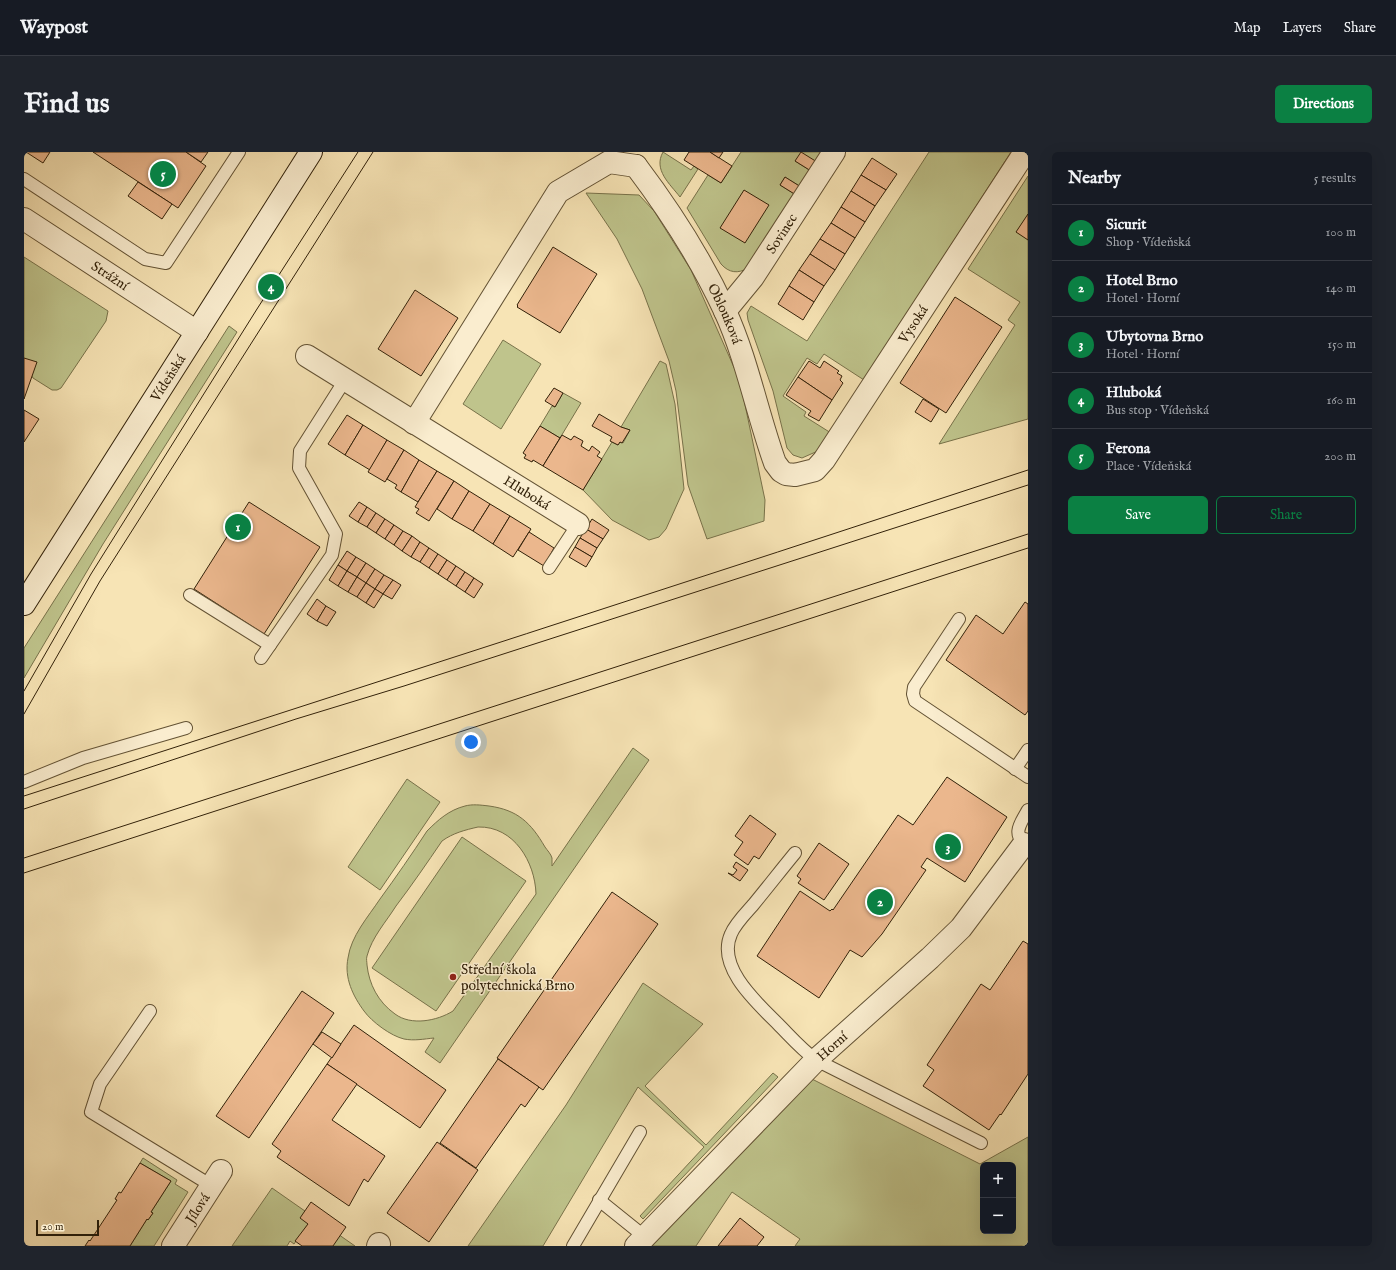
<!DOCTYPE html>
<html lang="en">
<head>
<meta charset="utf-8">
<style>
	:root { --surface:#171b24; --page:#20242c; --text:#f1f3f6; --muted:#9ea1a6; --line:#363941; --accent:#0b8043 }
	body { margin:0; font-family:"IM FELL English",serif; background:var(--page); color:var(--text) }
	.controls { position:absolute; right:12px; bottom:12px; display:grid; overflow:hidden; border-radius:6px; box-shadow:0 4px 16px #0002 }
	.controls button { width:36px; height:36px; display:grid; place-items:center; padding:0; border:0; border-bottom:1px solid var(--line); background:var(--surface); color:var(--text); font:20px sans-serif }
	.scale { position:absolute; left:12px; bottom:10px; width:63px; box-sizing:border-box; padding-left:4px; border:2px solid #322109; border-top:0; font-size:11px; line-height:14px; white-space:nowrap; color:#322109; -webkit-text-stroke:3px #faedcf; paint-order:stroke }
	.you { position:absolute; left:447px; top:590px; width:14px; height:14px; margin:-10px; border:3px solid #fff; border-radius:50%; background:#1a73e8; box-shadow:0 0 0 6px #1a73e833 }
	.badge { display:grid; place-items:center; width:26px; height:26px; border-radius:50%; background:var(--accent); color:#fff; font-size:13px; font-weight:700 }
	.pin { position:absolute; translate:-50% -50%; border:2px solid #fff; box-shadow:0 1px 4px #0006 }
	.list { margin:0; padding:0; list-style:none }
	h2 { display:flex; justify-content:space-between; align-items:center; height:52px; margin:0; padding:0 16px; font-size:17px }
	h2 small { font-size:13px; font-weight:400; color:var(--muted) }
	.list li { display:grid; grid-template-columns:26px 1fr auto; gap:12px; align-items:center; box-sizing:border-box; height:56px; padding:0 16px; border-top:1px solid var(--line) }
	.list b { display:block; font-size:15px; white-space:nowrap }
	.list p { margin:0; font-size:13px; white-space:nowrap; color:var(--muted) }
	.list em { font-size:13px; font-style:normal; color:var(--muted) }
	.actions { display:flex; gap:8px; padding:12px 16px }
	.actions a { flex:1; padding:9px 0; border:1px solid var(--accent); border-radius:6px; text-align:center; font-size:14px; color:var(--accent) }
	.actions .main { background:var(--accent); color:#fff }
	.map { position:relative; flex:none; width:1004px; height:1094px; overflow:hidden; border-radius:6px }
	header { display:flex; align-items:center; gap:24px; box-sizing:border-box; height:56px; padding:0 20px; background:var(--surface); border-bottom:1px solid var(--line) }
	header strong { font-size:19px }
	nav { display:flex; gap:22px; margin-inline-start:auto; font-size:14px }
	.intro { display:flex; align-items:center; justify-content:space-between; box-sizing:border-box; height:96px; padding:0 24px }
	h1 { margin:0; font-size:28px }
	.button { padding:10px 18px; border-radius:6px; background:var(--accent); color:#fff; font-size:14px; font-weight:700 }
	main { display:flex; gap:24px; padding:0 24px }
	aside { flex:1; background:var(--surface); border-radius:6px; box-shadow:0 4px 16px #0002 }
	.map>svg:first-child { display:block }
	.green { fill:#bfc48c; stroke:#78724a; fill-rule:evenodd }
	.building { fill:#ebb78d; stroke:#322109 }
	.lines { fill:none; stroke-linecap:round; stroke-linejoin:round }
	.service-casing { stroke:#635234; stroke-width:14 }
	.minor-casing { stroke:#635234; stroke-width:24 }
	.secondary-casing { stroke:#322109; stroke-width:24 }
	.service { stroke:#faedcf; stroke-width:12 }
	.minor { stroke:#faedcf; stroke-width:22 }
	.secondary { stroke:#faedcf; stroke-width:22 }
	.tram { stroke:#322109; stroke-width:1 }
	.poi-dot { fill:#8f2418; stroke:#faedcf; stroke-width:1.5 }
	.labels { text-anchor:middle; stroke-width:3; stroke-linejoin:round; paint-order:stroke }
	.street-label { font-size:14px; fill:#322109; stroke:#faedcf }
	.poi-label { font-size:14px; fill:#322109; stroke:#faedcf; text-anchor:start }
</style>
</head>
<body>
<header>
<strong>Waypost</strong>
<nav><a>Map</a><a>Layers</a><a>Share</a></nav>
</header>
<div class="intro"><h1>Find us</h1><a class="button">Directions</a></div>
<main>
<div class="map">
<svg width="1004" height="1094" viewBox="0 0 1004 1094">
	<rect width="100%" height="100%" fill="#f7e4b5"/>
	<filter id="stains"><feTurbulence type="fractalNoise" baseFrequency=".005" numOctaves="4"/><feColorMatrix values="0 0 0 0 .2 0 0 0 0 .09 0 0 0 0 .02 0 0 0 .5 -.17"/></filter>
	<radialGradient id="worn" r=".72"><stop offset=".6" stop-color="#630" stop-opacity="0"/><stop offset="1" stop-color="#630" stop-opacity=".3"/></radialGradient>
	<g class="green">
		<path d="M639 0 667 18 670 14 674 17 656 45C646 32 629 18 639 0Z"/>
		<path d="M717 0H795L798 2 793 10 771 9 787 19 777 35 761 25 756 33 772 43 724 116C714 122 705 121 697 112L663 56 684 23 697 31Z"/>
		<path d="M905 0H987L840 228 800 202 793 212 783 206 759 244 782 260 780 264 807 281 796 298 778 306 769 303 763 296 749 239 724 168 723 161 727 154 783 189Z"/>
		<path d="M1004 24V267L915 292 991 173 984 168 996 150 944 117Z"/>
		<path d="M562 41 615 43 630 59 667 118 716 229 741 348 740 369 683 387 664 333 652 239 645 209 618 137 593 87Z"/>
		<path d="M0 105 84 159 82 169 37 236 33 238H28L9 226 0 211Z"/>
		<path d="M205 174 213 180 79 392 0 526V496Z"/>
		<path d="M479 188 517 212 477 277 439 252Z"/>
		<path d="M636 209 642 212 651 252 660 337 642 377 635 385 625 388 588 368 559 338 588 290 594 293 596 290 599 291 606 278 597 275Z"/>
		<path d="M539 241 557 251 536 286 516 274 528 254 531 255Z"/>
		<path d="M609 596 625 608 416 911 401 900 410 886C400 887 390 889 380 887 367 884 348 870 340 859 329 844 320 826 324 806 327 784 344 765 356 747 372 725 388 702 403 679 414 668 425 658 441 654 448 652 457 653 465 654 494 658 507 671 521 695 523 698 527 702 528 706 528 708 528 712 528 714ZM454 675C490 674 511 710 512 742L429 859C413 869 387 874 371 862 354 850 345 832 343 813 343 810 342 807 343 804 348 785 362 770 372 754 388 733 403 711 418 689 429 681 441 678 454 675Z"/>
		<path d="M383 627 416 650 356 738 324 715Z"/>
		<path d="M438 685 502 729 412 859 348 816Z"/>
		<path d="M619 831 679 872 621 934 682 993 749 921 754 925 619 1067 616 1064 680 995 614 935 519 1094H444L542 953Z"/>
		<path d="M782 924 956 1012 1004 985V1094H771L776 1087 708 1040 672 1094H621ZM959 1013H989V1079H959Z"/>
		<path d="M119 1006 153 1028 151 1032 164 1040 130 1094H106L123 1067 124 1068 129 1061 127 1060 147 1029 116 1011Z"/>
		<path d="M248 1036 331 1094H308L284 1072 270 1092 266 1089 263 1094H208Z"/>
	</g>
	<g class="building">
		<path d="M2 0H26L19 11Z"/>
		<path d="M69 0H162L182 14 154 56Z"/>
		<path d="M162 0H184L177 10Z"/>
		<path d="M665 0H686L708 14 697 31 660 8Z"/>
		<path d="M686 0H699L695 6Z"/>
		<path d="M777 0 793 10 787 19 771 9Z"/>
		<path d="M848 6 873 22 862 38 837 23Z"/>
		<path d="M837 23 862 38 851 54 827 39Z"/>
		<path d="M761 25 777 35 772 43 756 33Z"/>
		<path d="M114 30 148 52 138 67 104 44Z"/>
		<path d="M720 38 745 53 721 91 696 76Z"/>
		<path d="M827 39 851 54 841 70 817 55Z"/>
		<path d="M817 55 841 70 831 86 807 71Z"/>
		<path d="M1004 62V88L992 80Z"/>
		<path d="M807 71 831 86 821 102 796 87Z"/>
		<path d="M796 87 821 102 811 118 786 102Z"/>
		<path d="M529 95 573 122 536 181 493 155 494 154 493 153Z"/>
		<path d="M786 102 811 118 800 134 775 118Z"/>
		<path d="M775 118 800 134 790 150 765 134Z"/>
		<path d="M765 134 790 150 779 168 754 152Z"/>
		<path d="M391 138 434 166 397 224 354 197Z"/>
		<path d="M931 145 978 175 922 261 876 231Z"/>
		<path d="M0 206 13 210 0 247Z"/>
		<path d="M785 209 796 216 800 209 815 219 813 221 818 224 816 228 819 231 808 248 774 225Z"/>
		<path d="M774 225 808 248 795 269 784 263 787 259 762 243Z"/>
		<path d="M530 236 539 241 531 255 521 249Z"/>
		<path d="M899 247 915 257 907 270 891 260Z"/>
		<path d="M0 258 15 267 0 290Z"/>
		<path d="M575 262 597 275 606 278 598 291 596 290 594 293 586 289 588 285 568 274Z"/>
		<path d="M323 263 339 273 321 303 304 292Z"/>
		<path d="M339 273 363 288 346 318 321 303Z"/>
		<path d="M516 274 536 286 519 314 509 308 508 310 500 306 502 303 499 301Z"/>
		<path d="M538 283 547 288 550 284 559 289 557 294 565 299 568 294 576 300 573 304 578 307 559 338 519 314Z"/>
		<path d="M363 288 380 298 361 330 344 320Z"/>
		<path d="M380 298 395 308 377 340 371 336 373 333 363 327Z"/>
		<path d="M395 308 413 319 394 350 377 340Z"/>
		<path d="M413 319 430 329 405 369 392 361 395 357 391 355Z"/>
		<path d="M430 329 445 339 428 367 413 357Z"/>
		<path d="M445 339 466 352 449 379 428 367Z"/>
		<path d="M225 350 296 395 240 482 170 437Z"/>
		<path d="M335 350 343 355 334 370 325 364Z"/>
		<path d="M466 352 486 364 469 392 449 379Z"/>
		<path d="M343 355 352 361 343 375 334 370Z"/>
		<path d="M352 361 361 367 352 381 343 375Z"/>
		<path d="M486 364 507 377 489 405 469 392Z"/>
		<path d="M361 367 370 373 361 387 352 381Z"/>
		<path d="M568 367 585 378 579 387 562 377Z"/>
		<path d="M370 373 379 379 370 393 361 387Z"/>
		<path d="M562 377 579 387 573 396 556 386Z"/>
		<path d="M379 379 388 384 378 399 370 393Z"/>
		<path d="M505 380 530 396 520 414 494 398Z"/>
		<path d="M388 384 396 390 387 405 378 399Z"/>
		<path d="M556 386 573 396 568 405 551 395Z"/>
		<path d="M396 390 405 396 396 410 387 405Z"/>
		<path d="M551 395 568 405 562 415 545 405Z"/>
		<path d="M405 396 414 402 405 416 396 410Z"/>
		<path d="M323 399 332 405 323 419 314 413Z"/>
		<path d="M414 402 423 408 414 422 405 416Z"/>
		<path d="M332 405 342 411 333 425 323 419Z"/>
		<path d="M423 408 432 414 423 428 414 422Z"/>
		<path d="M342 411 351 417 342 431 333 425Z"/>
		<path d="M314 413 323 419 314 434 305 428Z"/>
		<path d="M432 414 441 420 432 434 423 428Z"/>
		<path d="M351 417 360 423 351 437 342 431Z"/>
		<path d="M323 419 333 425 324 440 314 434Z"/>
		<path d="M441 420 450 426 441 440 432 434Z"/>
		<path d="M360 423 369 428 359 442 351 437Z"/>
		<path d="M333 425 342 431 333 445 324 440Z"/>
		<path d="M450 426 459 432 450 446 441 440Z"/>
		<path d="M369 428 377 433 368 447 359 442Z"/>
		<path d="M342 431 351 437 342 451 333 445Z"/>
		<path d="M351 437 359 442 350 456 342 451Z"/>
		<path d="M293 447 302 454 293 469 283 462Z"/>
		<path d="M1001 450 1004 452V559L1001 563 922 508 952 463 979 482Z"/>
		<path d="M302 454 312 460 303 474 293 469Z"/>
		<path d="M923 625 983 665 941 730 903 706 897 715 902 718 858 782 838 805 826 798 795 846 733 804 776 739 806 759 808 757 809 758 874 663 889 673Z"/>
		<path d="M726 663 752 682 735 707 730 704 724 713 710 703 719 690 711 684Z"/>
		<path d="M795 691 825 712 800 748 774 731 777 727 773 724Z"/>
		<path d="M712 710 724 718 716 729 704 721 709 723 713 718 709 715Z"/>
		<path d="M588 740 634 772 519 938 473 906Z"/>
		<path d="M999 789 1004 792V922L977 963 976 962 965 978 899 934 910 918 903 913 957 832 966 838Z"/>
		<path d="M278 839 310 861 225 986 192 964Z"/>
		<path d="M330 873 422 938 396 976 303 912Z"/>
		<path d="M298 880 317 892 308 906 289 892Z"/>
		<path d="M474 907 515 935 501 955 497 952 452 1016 416 991Z"/>
		<path d="M303 912 333 932 308 968 361 1004 344 1030 340 1027 325 1054 253 1005 257 999 248 992Z"/>
		<path d="M413 990 454 1018 405 1090 363 1061Z"/>
		<path d="M116 1011 147 1029 127 1060 129 1061 124 1068 123 1067 106 1094H61L65 1088 66 1089 93 1048 91 1047 95 1040 97 1041Z"/>
		<path d="M287 1050 322 1075 309 1094H278L271 1089 284 1072 276 1066Z"/>
		<path d="M716 1066 740 1085 733 1094H694Z"/>
	</g>
	<g class="lines">
		<g class="service-casing">
			<g id="service">
				<path d="M0 27 121 107 142 111 215 0"/>
				<path d="M525 416 554 372"/>
				<path d="M166 443 246 493"/>
				<path d="M935 467 890 535 889 542 891 549 1004 625"/>
				<path d="M237 506 308 403 312 382 275 316 276 299 321 228"/>
				<path d="M991 617 1004 598"/>
				<path d="M0 630 59 606 162 576"/>
				<path d="M1004 658C996 672 987 683 1004 694"/>
				<path d="M771 701C757 718 743 736 729 753 721 762 711 772 707 782 692 815 733 851 754 872 766 884 777 897 792 908L957 991"/>
				<path d="M126 859 76 932 67 960 188 1034"/>
				<path d="M575 1048 621 1085"/>
				<path d="M549 1094 616 980"/>
			</g>
		</g>
		<g class="minor-casing">
			<g id="minor">
				<path id="s1" d="M612 14C646 59 677 107 701 159 723 207 733 261 751 311L757 319 762 322 771 323 791 318 800 308 1001 0"/>
				<path id="s2" d="M0 67 173 180"/>
				<path id="s3" d="M701 159 729 125 810 0"/>
				<path id="s4" d="M283 204 554 372"/>
				<path d="M390 271 534 40 585 10 612 14"/>
				<path id="s5" d="M149 1094 197 1019"/>
				<path d="M354 1094 355 1092"/>
				<path id="s6" d="M612 1094 792 908 906 806 937 776 1000 692"/>
			</g>
		</g>
		<g class="secondary-casing">
			<g id="secondary">
				<path id="s7" d="M0 452 287 0"/>
			</g>
		</g>
		<use href="#service" class="service"/>
		<use href="#minor" class="minor"/>
		<use href="#secondary" class="secondary"/>
		<g class="tram">
			<path d="M0 539 67 422 233 157 334 0"/>
			<path d="M0 562 76 429 349 0"/>
			<path d="M0 644C335 536 670 428 1004 318"/>
			<path d="M0 657 272 567 380 534 1004 333"/>
			<path d="M0 706 1004 382"/>
			<path d="M0 721 1004 396"/>
		</g>
	</g>
	<circle class="poi-dot" cx="429" cy="825" r="4"/>
	<g class="labels">
		<g class="street-label">
			<text dy="5" stroke="none"><textPath href="#s3" startOffset="96">Sovinec</textPath></text>
			<text dy="5" stroke="none"><textPath href="#s2" startOffset="103">Strážní</textPath></text>
			<text dy="5" stroke="none"><textPath href="#s1" startOffset="173">Oblouková</textPath></text>
			<text dy="5" stroke="none"><textPath href="#s1" startOffset="552">Vysoká</textPath></text>
			<text dy="5" stroke="none"><textPath href="#s7" startOffset="268">Vídeňská</textPath></text>
			<text dy="5" stroke="none"><textPath href="#s4" startOffset="259">Hluboká</textPath></text>
			<text dy="5" stroke="none"><textPath href="#s6" startOffset="280">Horní</textPath></text>
			<text dy="5" stroke="none"><textPath href="#s5" startOffset="45">Jílová</textPath></text>
		</g>
		<g class="poi-label">
			<text x="437" y="822">Střední škola<tspan x="437" dy="16">polytechnická Brno</tspan></text>
		</g>
	</g>
	<rect width="100%" height="100%" filter="url(#stains)"/>
	<rect width="100%" height="100%" fill="url(#worn)"/>
</svg>
<div class="controls">
<button>+</button>
<button>−</button>
</div>
<div class="scale">20 m</div>
<div class="you"></div>
<div class="pin badge" style="left:214px;top:375px">1</div>
<div class="pin badge" style="left:856px;top:750px">2</div>
<div class="pin badge" style="left:924px;top:695px">3</div>
<div class="pin badge" style="left:247px;top:135px">4</div>
<div class="pin badge" style="left:139px;top:22px">5</div>
</div>
<aside>
<h2>Nearby<small>5 results</small></h2>
<ul class="list">
<li><span class="badge">1</span><div><b>Sicurit</b><p>Shop · Vídeňská</p></div><em>100 m</em></li>
<li><span class="badge">2</span><div><b>Hotel Brno</b><p>Hotel · Horní</p></div><em>140 m</em></li>
<li><span class="badge">3</span><div><b>Ubytovna Brno</b><p>Hotel · Horní</p></div><em>150 m</em></li>
<li><span class="badge">4</span><div><b>Hluboká</b><p>Bus stop · Vídeňská</p></div><em>160 m</em></li>
<li><span class="badge">5</span><div><b>Ferona</b><p>Place · Vídeňská</p></div><em>200 m</em></li>
</ul>
<div class="actions"><a class="main">Save</a><a>Share</a></div>
</aside>
</main>
</body>
</html>
